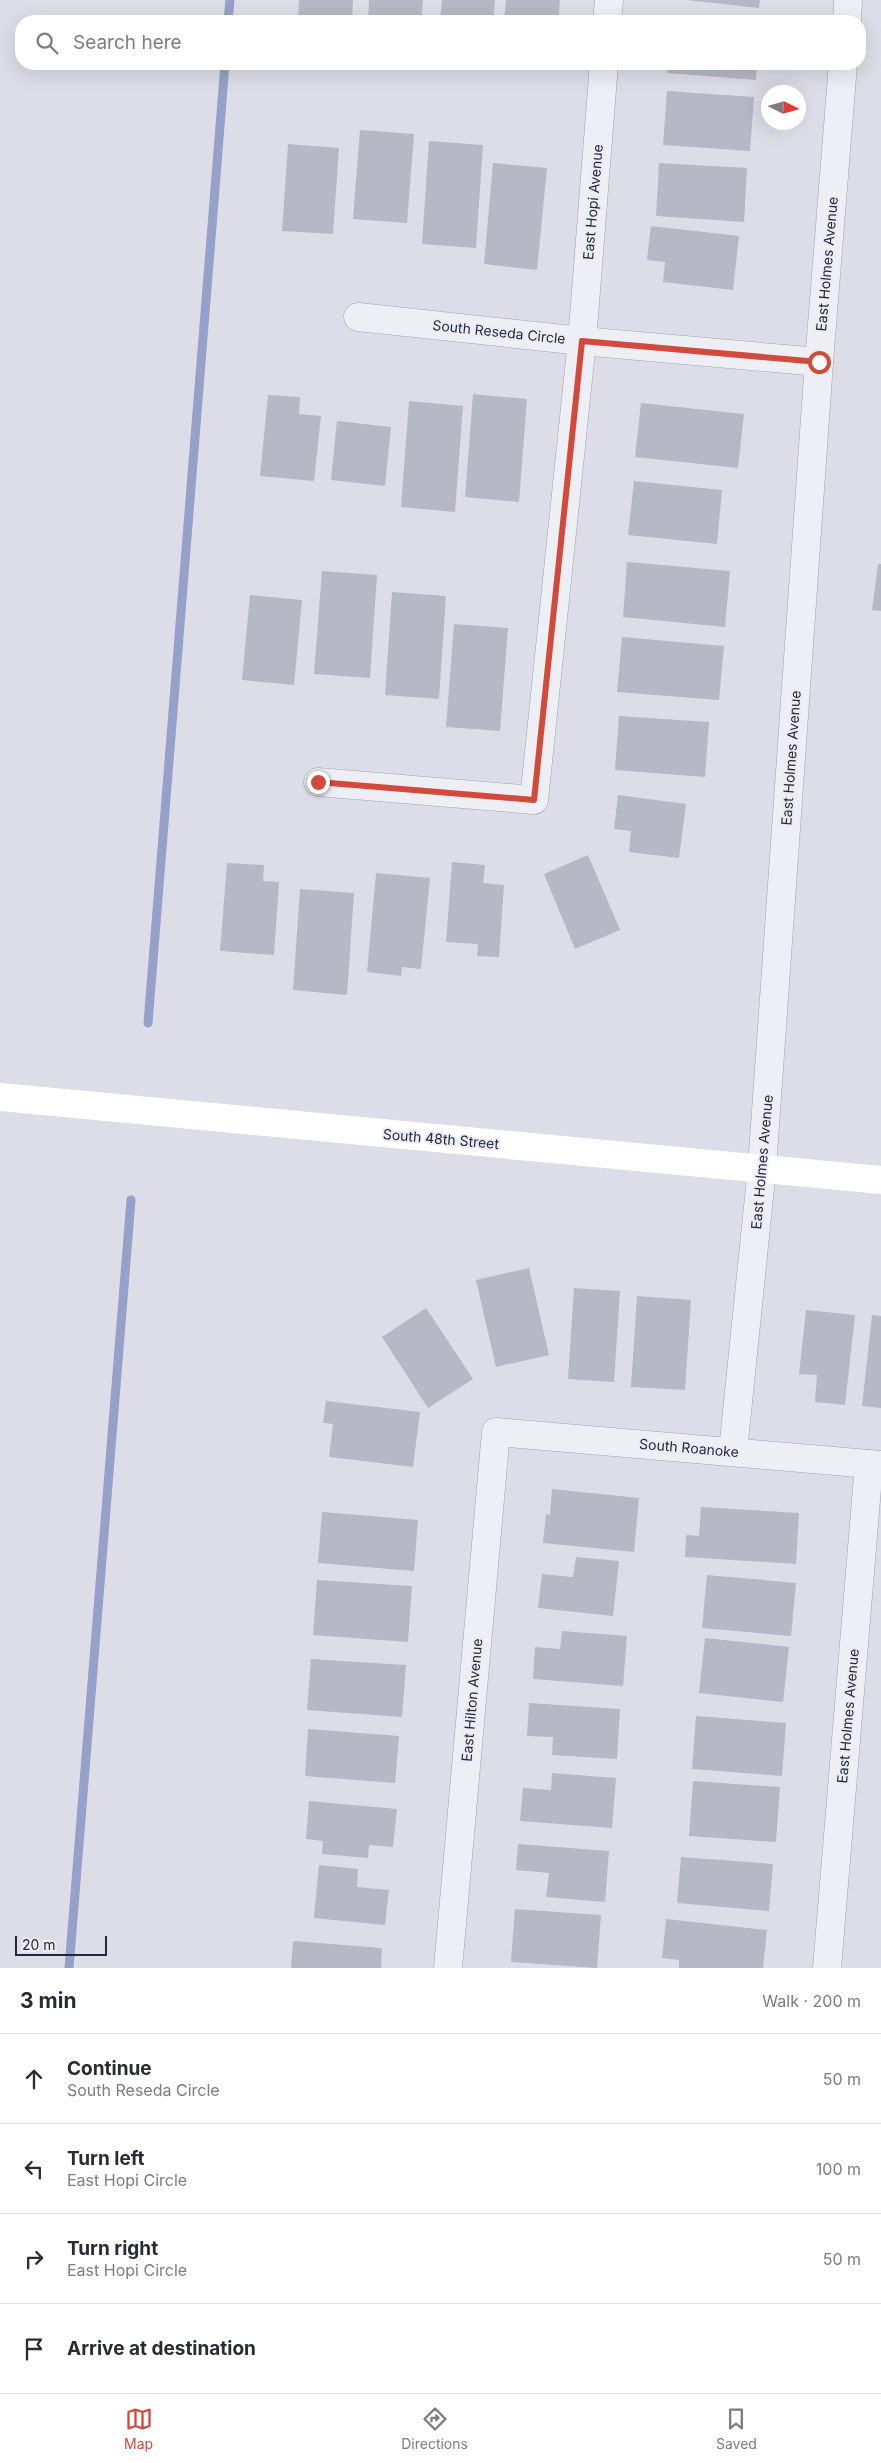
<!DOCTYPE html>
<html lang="en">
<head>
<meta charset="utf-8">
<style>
	:root { --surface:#fff; --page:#f2f2f3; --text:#2b2b33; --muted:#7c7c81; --line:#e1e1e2; --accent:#d24a3b }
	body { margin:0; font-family:Inter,sans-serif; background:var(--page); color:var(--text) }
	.compass { position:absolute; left:761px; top:85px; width:45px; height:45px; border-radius:50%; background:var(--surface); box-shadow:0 5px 20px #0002; rotate:95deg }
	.scale { position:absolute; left:15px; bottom:12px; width:92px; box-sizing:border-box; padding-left:5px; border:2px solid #25283d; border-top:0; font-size:14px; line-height:18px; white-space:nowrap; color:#25283d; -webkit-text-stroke:4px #ebedf4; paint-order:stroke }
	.stop { position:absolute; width:15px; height:15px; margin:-11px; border:4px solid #d24a3b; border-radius:50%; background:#fff }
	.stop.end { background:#d24a3b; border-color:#fff; box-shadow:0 1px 5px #0008 }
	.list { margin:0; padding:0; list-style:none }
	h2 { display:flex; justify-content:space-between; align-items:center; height:65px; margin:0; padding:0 20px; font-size:21px }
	h2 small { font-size:16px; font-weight:400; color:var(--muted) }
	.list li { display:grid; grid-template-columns:32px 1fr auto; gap:15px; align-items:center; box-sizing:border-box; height:90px; padding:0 20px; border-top:1px solid var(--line) }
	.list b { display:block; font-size:19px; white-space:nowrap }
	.list p { margin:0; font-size:16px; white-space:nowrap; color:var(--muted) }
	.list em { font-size:16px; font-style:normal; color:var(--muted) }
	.icon { flex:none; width:28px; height:28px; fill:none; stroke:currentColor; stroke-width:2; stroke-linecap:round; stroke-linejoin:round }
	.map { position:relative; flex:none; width:881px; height:1968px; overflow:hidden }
	.search { position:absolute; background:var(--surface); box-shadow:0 5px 20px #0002; left:15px; right:15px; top:15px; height:55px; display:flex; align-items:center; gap:12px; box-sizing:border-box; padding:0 18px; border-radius:20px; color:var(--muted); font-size:19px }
	.sheet { height:425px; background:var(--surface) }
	nav { display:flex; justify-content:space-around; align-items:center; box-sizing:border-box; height:70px; border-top:1px solid var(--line); background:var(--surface); font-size:14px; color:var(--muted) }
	nav a { display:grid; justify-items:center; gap:2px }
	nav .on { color:var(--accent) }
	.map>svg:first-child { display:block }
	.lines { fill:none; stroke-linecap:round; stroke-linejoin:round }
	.stream { stroke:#95a1c8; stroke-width:9 }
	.building { fill:#b6b8c6 }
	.street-casing { stroke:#a1a3b1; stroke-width:29 }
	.street { stroke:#eeeff5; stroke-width:28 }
	.secondary { stroke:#fff; stroke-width:28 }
	.route { stroke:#d24a3b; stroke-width:6 }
	.labels { text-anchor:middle; stroke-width:4; stroke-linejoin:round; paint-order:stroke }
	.street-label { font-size:14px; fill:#25283d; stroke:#ebedf4 }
</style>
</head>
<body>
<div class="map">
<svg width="881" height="1968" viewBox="0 0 881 1968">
	<rect width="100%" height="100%" fill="#dcdde7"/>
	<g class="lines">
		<g class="stream">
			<path d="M228 21 230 0"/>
			<path d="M148 1023 225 64"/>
			<path d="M69 1968 131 1200"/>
		</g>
	</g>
	<g class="building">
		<path d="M299 0H353L352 21H298Z"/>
		<path d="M369 0H423L421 21H368Z"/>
		<path d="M442 0H495L493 21H440Z"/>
		<path d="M506 0H560L558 21H504Z"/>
		<path d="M687 0H760L759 8Z"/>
		<path d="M668 64H757L756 80 667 73Z"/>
		<path d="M667 91 754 97 750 151 663 145Z"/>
		<path d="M360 130 414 134 407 223 353 219Z"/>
		<path d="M429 141 483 145 476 248 422 244Z"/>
		<path d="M288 144 339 148 333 234 282 231Z"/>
		<path d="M493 163 547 168 537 270 484 264Z"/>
		<path d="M659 163 747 168 744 222 656 216Z"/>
		<path d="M651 226 739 236 733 290 663 282 665 262 647 260Z"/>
		<path d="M473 394 527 399 519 502 465 497Z"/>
		<path d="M268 395 300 397 299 414 321 416 314 481 260 476Z"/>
		<path d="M409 401 463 406 455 512 401 507Z"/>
		<path d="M641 403 744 414 738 468 635 457Z"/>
		<path d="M337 421 391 427 385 486 331 480Z"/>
		<path d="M634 481 722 490 717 544 628 535Z"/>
		<path d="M627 562 730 571 725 627 623 617Z"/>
		<path d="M878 564H881V611L872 610Z"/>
		<path d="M322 571 377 575 370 678 314 674Z"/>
		<path d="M392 592 446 596 439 699 385 695Z"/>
		<path d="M250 595 302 600 294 685 242 680Z"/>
		<path d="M454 624 508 628 500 731 446 727Z"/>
		<path d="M622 637 724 646 719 700 617 692Z"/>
		<path d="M619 716 709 722 705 777 615 770Z"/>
		<path d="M618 795 686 804 679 858 629 852 631 831 614 829Z"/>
		<path d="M588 855 620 930 575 949 544 874Z"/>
		<path d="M452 862 485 865 483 883 504 885 499 957 477 956 478 944 446 942Z"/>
		<path d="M227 863 264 865 263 881 279 882 274 955 220 951Z"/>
		<path d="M376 873 430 878 421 969 402 967 401 976 367 972Z"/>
		<path d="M300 889 354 893 347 995 293 990Z"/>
		<path d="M529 1268 549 1355 496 1367 476 1280Z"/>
		<path d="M574 1288 620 1291 614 1382 568 1379Z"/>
		<path d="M637 1296 691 1300 685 1390 631 1387Z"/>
		<path d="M426 1308 473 1379 428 1408 382 1337Z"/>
		<path d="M806 1310 855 1315 845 1405 815 1402 817 1375 799 1374Z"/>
		<path d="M872 1315 881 1316V1408L862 1406Z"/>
		<path d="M326 1401 420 1412 413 1467 329 1457 333 1424 323 1423Z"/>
		<path d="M552 1489 639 1498 634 1552 543 1543 546 1514 550 1515Z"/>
		<path d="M701 1507 799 1513 796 1564 685 1557 686 1535 699 1536Z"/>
		<path d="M322 1512 418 1520 414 1571 318 1563Z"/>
		<path d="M576 1557 619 1561 613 1616 538 1608 542 1574 573 1577Z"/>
		<path d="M707 1575 796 1583 791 1636 702 1628Z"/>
		<path d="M317 1580 412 1586 408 1642 313 1635Z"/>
		<path d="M562 1631 627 1636 623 1686 533 1679 535 1647 560 1649Z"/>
		<path d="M705 1638 789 1647 783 1702 699 1693Z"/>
		<path d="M311 1659 406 1665 402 1717 307 1710Z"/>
		<path d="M529 1703 620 1709 617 1759 552 1755 553 1737 527 1736Z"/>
		<path d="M696 1716 786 1723 782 1776 692 1769Z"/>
		<path d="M308 1729 399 1736 395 1783 305 1776Z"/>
		<path d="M552 1773 616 1778 612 1828 520 1821 523 1788 551 1790Z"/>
		<path d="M693 1781 780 1787 776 1842 689 1836Z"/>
		<path d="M309 1801 397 1809 393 1847 369 1845 368 1858 322 1854 323 1841 306 1839Z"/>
		<path d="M518 1844 609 1851 605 1902 546 1897 549 1873 516 1870Z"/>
		<path d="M681 1857 773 1864 769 1911 677 1903Z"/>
		<path d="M319 1865 358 1869 357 1887 389 1890 385 1925 314 1918Z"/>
		<path d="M515 1909 601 1915 597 1968 511 1962Z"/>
		<path d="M666 1919 767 1930 763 1968H679V1960L662 1958Z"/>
		<path d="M293 1941 382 1948 381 1968H291Z"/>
	</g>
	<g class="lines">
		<g class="street-casing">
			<g id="street">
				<path d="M607 21 609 0"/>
				<path d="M847 21 848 0"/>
				<path d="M358 317 582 341 819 362"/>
				<path d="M318 782 534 800 582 341 604 64"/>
				<path d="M733 1451 762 1168 819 362 843 64"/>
				<path d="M448 1968 496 1432 881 1465"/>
				<path d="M827 1968 869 1464"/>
			</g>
		</g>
		<use href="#street" class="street"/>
		<path class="secondary" d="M0 1097 881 1180"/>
	</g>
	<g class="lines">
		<path class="route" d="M318 782 534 800 582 341 819 362"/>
	</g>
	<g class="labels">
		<g class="street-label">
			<text transform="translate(593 202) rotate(-85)" y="5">East Hopi Avenue</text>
			<text transform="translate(827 264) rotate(-85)" y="5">East Holmes Avenue</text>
			<text transform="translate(499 332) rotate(6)" y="5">South Reseda Circle</text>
			<text transform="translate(791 758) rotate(-86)" y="5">East Holmes Avenue</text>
			<text transform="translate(441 1139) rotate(5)" y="5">South 48th Street</text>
			<text transform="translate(762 1162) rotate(-85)" y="5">East Holmes Avenue</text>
			<text transform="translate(689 1448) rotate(5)" y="5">South Roanoke</text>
			<text transform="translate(472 1700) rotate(-85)" y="5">East Hilton Avenue</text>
			<text transform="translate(848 1716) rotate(-85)" y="5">East Holmes Avenue</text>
		</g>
	</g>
</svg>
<svg class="compass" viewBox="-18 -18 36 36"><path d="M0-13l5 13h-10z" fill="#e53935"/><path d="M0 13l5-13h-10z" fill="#7c7c81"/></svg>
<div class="scale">20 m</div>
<div class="stop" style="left:819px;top:362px"></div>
<div class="stop end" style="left:318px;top:782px"></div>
<div class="search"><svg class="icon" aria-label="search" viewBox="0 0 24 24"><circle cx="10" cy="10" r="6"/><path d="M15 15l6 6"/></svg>Search here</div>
</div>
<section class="sheet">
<h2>3 min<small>Walk · 200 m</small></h2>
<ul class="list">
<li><svg class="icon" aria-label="ahead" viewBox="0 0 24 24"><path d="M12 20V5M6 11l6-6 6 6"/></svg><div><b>Continue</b><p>South Reseda Circle</p></div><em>50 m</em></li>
<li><svg class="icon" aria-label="left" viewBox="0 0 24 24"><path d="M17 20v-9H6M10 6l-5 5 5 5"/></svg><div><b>Turn left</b><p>East Hopi Circle</p></div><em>100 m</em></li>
<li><svg class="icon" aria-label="right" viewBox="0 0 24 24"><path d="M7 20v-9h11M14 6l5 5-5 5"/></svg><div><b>Turn right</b><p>East Hopi Circle</p></div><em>50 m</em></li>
<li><svg class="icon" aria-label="arrive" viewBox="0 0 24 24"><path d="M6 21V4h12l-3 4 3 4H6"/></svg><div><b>Arrive at destination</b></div></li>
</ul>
</section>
<nav>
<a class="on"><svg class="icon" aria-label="map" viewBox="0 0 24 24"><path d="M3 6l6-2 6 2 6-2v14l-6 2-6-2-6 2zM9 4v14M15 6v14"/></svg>Map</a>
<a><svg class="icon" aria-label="directions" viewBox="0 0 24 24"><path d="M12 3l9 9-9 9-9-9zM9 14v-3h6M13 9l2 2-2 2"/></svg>Directions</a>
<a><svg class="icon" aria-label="saved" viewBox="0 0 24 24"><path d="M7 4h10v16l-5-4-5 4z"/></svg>Saved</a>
</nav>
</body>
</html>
